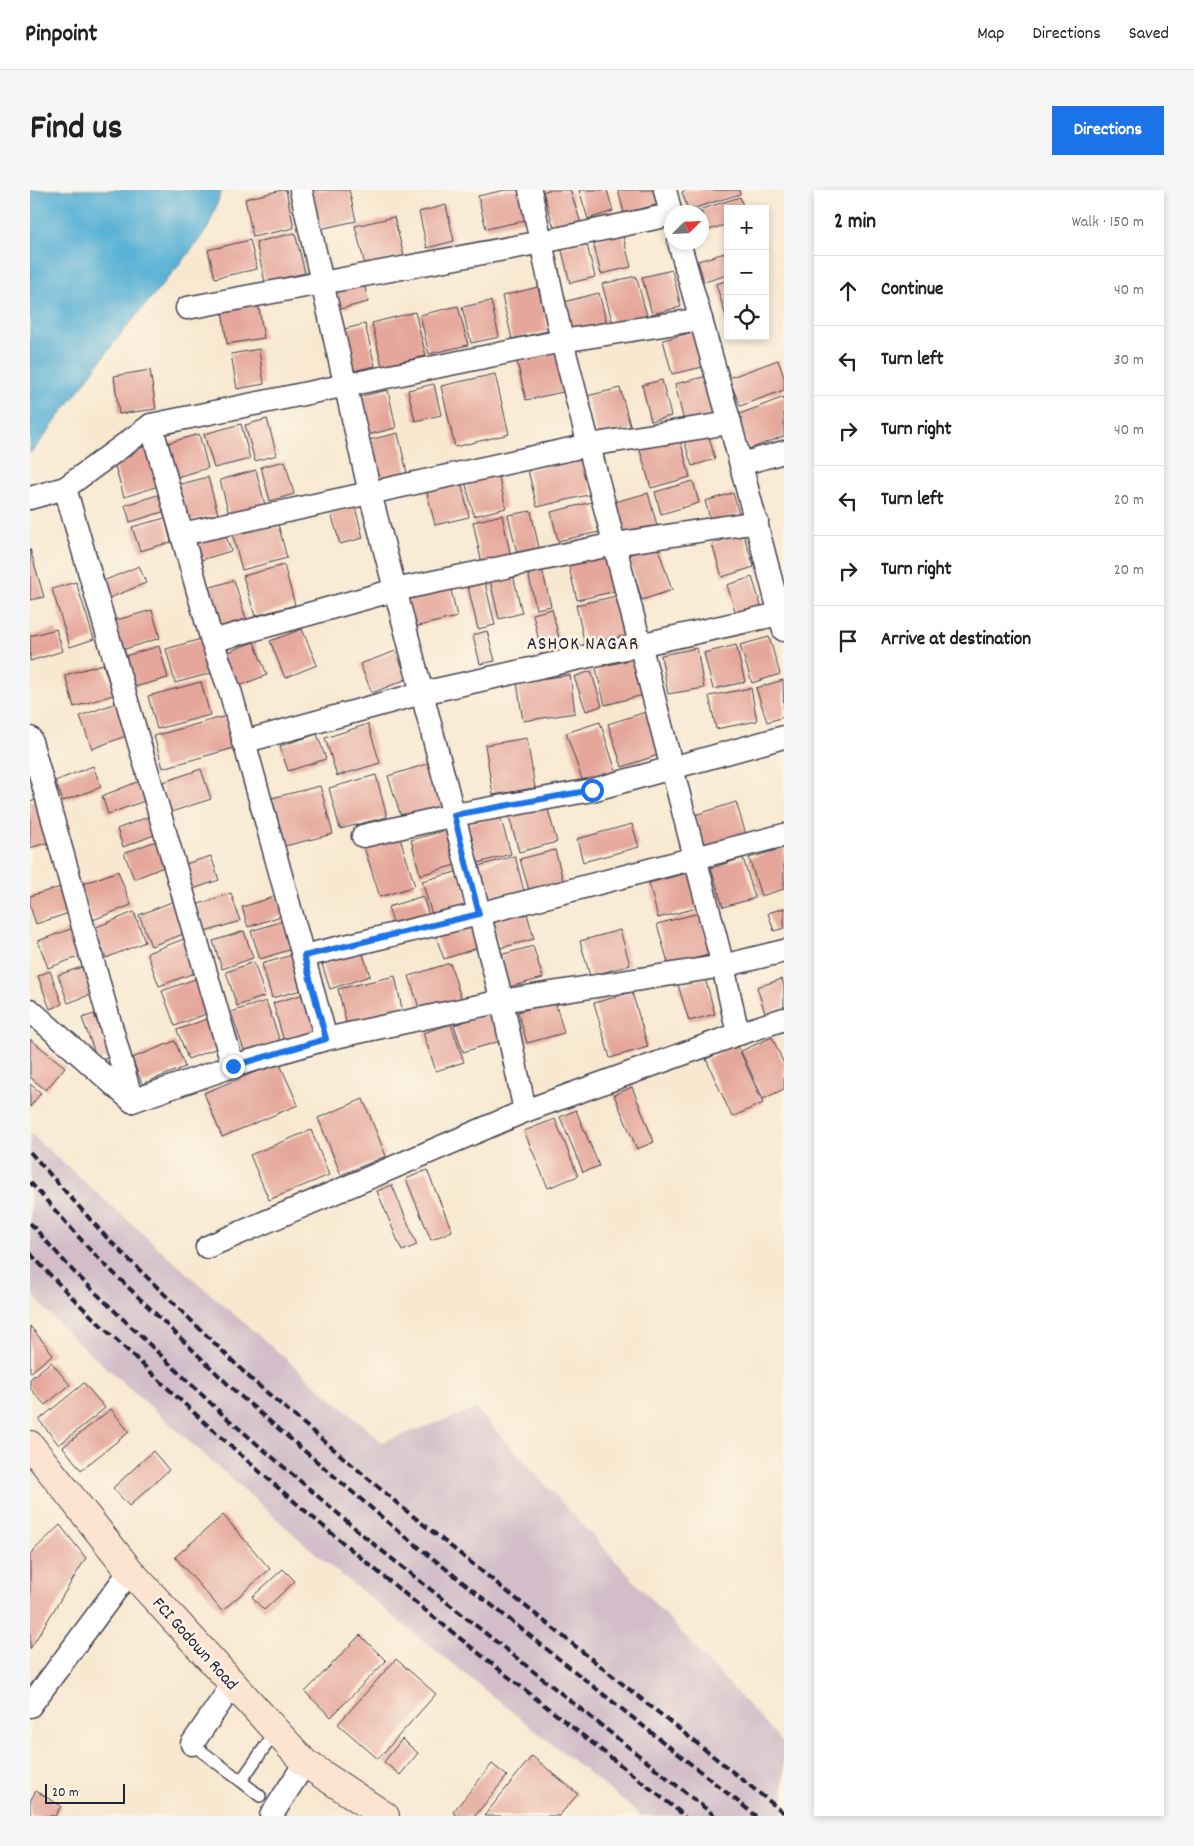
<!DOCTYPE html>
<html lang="en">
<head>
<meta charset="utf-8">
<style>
	:root { --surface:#fff; --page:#f6f6f6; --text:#222; --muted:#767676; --line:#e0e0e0; --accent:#1a73e8 }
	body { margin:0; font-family:Dekko,sans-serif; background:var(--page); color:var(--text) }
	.controls { position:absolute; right:15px; top:15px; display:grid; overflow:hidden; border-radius:0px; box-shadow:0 2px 8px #0003 }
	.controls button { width:45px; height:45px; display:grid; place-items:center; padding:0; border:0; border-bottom:1px solid var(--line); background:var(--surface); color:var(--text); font:25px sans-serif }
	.compass { position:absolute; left:634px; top:15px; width:45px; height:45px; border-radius:50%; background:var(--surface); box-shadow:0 2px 8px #0003; rotate:66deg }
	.scale { position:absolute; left:15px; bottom:12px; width:80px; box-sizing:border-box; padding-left:5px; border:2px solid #22223b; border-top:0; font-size:14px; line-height:18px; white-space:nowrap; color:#22223b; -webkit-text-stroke:4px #fcf5e5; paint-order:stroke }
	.stop { position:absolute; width:15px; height:15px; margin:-11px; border:4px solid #1a73e8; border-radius:50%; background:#fff }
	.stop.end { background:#1a73e8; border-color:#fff; box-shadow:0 1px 5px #0008 }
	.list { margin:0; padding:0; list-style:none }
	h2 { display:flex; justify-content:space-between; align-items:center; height:65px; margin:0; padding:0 20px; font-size:21px }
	h2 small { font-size:16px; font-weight:400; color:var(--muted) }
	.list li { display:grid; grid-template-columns:32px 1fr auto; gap:15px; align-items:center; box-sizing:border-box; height:70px; padding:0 20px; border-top:1px solid var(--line) }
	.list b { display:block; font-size:19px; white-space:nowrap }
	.list em { font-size:16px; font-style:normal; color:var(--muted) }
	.icon { flex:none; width:28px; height:28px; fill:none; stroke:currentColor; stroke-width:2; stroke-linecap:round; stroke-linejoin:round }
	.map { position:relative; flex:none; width:754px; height:1626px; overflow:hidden; border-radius:0px }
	header { display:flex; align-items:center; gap:30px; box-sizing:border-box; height:70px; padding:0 25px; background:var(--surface); border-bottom:1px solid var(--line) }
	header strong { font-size:24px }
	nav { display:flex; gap:28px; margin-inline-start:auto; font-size:18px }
	.intro { display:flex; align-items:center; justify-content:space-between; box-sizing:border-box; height:120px; padding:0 30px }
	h1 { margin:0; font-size:35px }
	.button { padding:12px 22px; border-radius:0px; background:var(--accent); color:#fff; font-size:18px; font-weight:700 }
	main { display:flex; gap:30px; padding:0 30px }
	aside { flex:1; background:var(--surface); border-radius:0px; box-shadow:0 2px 8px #0003 }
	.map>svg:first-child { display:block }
	.industrial { fill:#d2bdc8 }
	.water { fill:#58b1d6; stroke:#3d6a88 }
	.building { fill:#e5a79b }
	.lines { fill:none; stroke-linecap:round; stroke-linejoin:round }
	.lane-casing { stroke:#424051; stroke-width:14 }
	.street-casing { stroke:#424051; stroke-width:25 }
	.secondary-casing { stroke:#424051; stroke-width:30 }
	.lane { stroke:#fff; stroke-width:11 }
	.street { stroke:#fff; stroke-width:22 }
	.secondary { stroke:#fde4d1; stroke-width:28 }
	.rail { stroke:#22223b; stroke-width:4; stroke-dasharray:8 4; stroke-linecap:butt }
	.route { stroke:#1a73e8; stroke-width:6 }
	.labels { text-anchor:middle; stroke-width:5; stroke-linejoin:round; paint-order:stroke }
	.street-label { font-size:18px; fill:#22223b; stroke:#fcf5e5 }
	.neighbourhood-label { font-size:19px; letter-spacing:1px; fill:#22223b; stroke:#fcf5e5 }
</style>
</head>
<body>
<header>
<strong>Pinpoint</strong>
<nav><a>Map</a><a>Directions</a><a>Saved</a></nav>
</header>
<div class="intro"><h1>Find us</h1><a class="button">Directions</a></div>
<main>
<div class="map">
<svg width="754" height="1626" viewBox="0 0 754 1626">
	<rect width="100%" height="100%" fill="#fcf5e5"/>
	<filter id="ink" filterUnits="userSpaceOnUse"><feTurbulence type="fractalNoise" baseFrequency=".02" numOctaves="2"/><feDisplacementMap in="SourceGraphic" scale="10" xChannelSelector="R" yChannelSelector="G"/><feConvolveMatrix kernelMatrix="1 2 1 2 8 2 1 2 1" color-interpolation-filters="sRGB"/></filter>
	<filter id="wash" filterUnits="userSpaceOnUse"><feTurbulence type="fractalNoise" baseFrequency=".0096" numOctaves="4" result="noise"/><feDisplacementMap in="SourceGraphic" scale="20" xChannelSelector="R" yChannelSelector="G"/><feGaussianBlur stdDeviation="1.12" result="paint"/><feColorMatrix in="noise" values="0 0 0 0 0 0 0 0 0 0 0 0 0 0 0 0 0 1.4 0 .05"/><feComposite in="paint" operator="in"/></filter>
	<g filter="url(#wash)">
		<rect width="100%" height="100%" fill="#f8e8d0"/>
		<path class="industrial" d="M0 943 161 1087 352 1252 446 1219 754 1554V1626H612L293 1370 32 1138 0 1102Z"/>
		<path class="water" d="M0 0H192L178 38 155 68 89 146 7 256 0 263Z"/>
		<g id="blocks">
			<g class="building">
				<path d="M252 0H256L264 38 223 47 215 9Z"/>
				<path d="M280 0H319L326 31 290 39Z"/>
				<path d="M475 0H490L497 30 456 39 448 6Z"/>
				<path d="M518 0H540L551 33 525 41 513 2Z"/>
				<path d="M549 0H577L583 21 558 29Z"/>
				<path d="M588 0H626L630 14 594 23Z"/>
				<path d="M657 0H709L710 4 658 20 652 2Z"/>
				<path d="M710 7 714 19H698V34L672 42V22H662Z"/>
				<path d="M416 15 424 51 397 58 389 22Z"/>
				<path d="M364 27 374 66 335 75 325 36Z"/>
				<path d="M265 43 275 83 235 92 226 52Z"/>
				<path d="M592 43 601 77 571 84 563 51Z"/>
				<path d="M220 50 227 79 185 88 178 60Z"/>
				<path d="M556 51 565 87 540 93 531 57Z"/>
				<path d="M698 62V85L674 92 668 71Z"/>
				<path d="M642 80 651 117 622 124 612 87Z"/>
				<path d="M606 86 617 126 583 134 572 94Z"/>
				<path d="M333 88 338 112 306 120 300 96Z"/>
				<path d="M698 90V130H697L686 94Z"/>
				<path d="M508 97 518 141 482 149 472 106Z"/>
				<path d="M569 103 578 138 542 147 533 112Z"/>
				<path d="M461 111 469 147 441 153 432 117Z"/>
				<path d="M228 113 234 148 197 154 192 120Z"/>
				<path d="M428 116 438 155 399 164 390 125Z"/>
				<path d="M385 122 396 166 352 176 342 133Z"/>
				<path d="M335 134 345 176 319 182 310 140Z"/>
				<path d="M664 142 673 177 642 184 633 150Z"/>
				<path d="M229 159 234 194 207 199 201 164Z"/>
				<path d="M532 162 542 200 496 210 487 172Z"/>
				<path d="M748 170 754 187V200L710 216 699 188Z"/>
				<path d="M120 180 126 219 89 224 84 186Z"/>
				<path d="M465 184 479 244 425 257 411 196Z"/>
				<path d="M681 185 690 223 654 232 645 194Z"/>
				<path d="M632 190 641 226 621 231 612 195Z"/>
				<path d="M404 194 411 225 385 231 378 200Z"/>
				<path d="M590 198 601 239 568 248 557 206Z"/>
				<path d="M358 200 366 238 337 245 328 207Z"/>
				<path d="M754 207V246L719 259 707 225Z"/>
				<path d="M237 229 247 265 225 271 215 235Z"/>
				<path d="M211 234 220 269 184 278 174 244Z"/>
				<path d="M368 243 377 283 349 289 339 250Z"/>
				<path d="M678 243 685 269 662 276 654 250Z"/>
				<path d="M169 244 178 278 147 287 138 253Z"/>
				<path d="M649 246 660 287 621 298 609 257Z"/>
				<path d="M120 255 132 295 94 307 82 266Z"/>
				<path d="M554 267 562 304 507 317 498 280Z"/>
				<path d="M255 271 264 304 240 311 231 277Z"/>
				<path d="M467 279 476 318 444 326 434 287Z"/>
				<path d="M226 280 236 319 200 328 190 290Z"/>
				<path d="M430 286 439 327 405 335 395 295Z"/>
				<path d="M178 287 188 324 157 332 147 295Z"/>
				<path d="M663 291 669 313 631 324 625 302Z"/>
				<path d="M134 303 139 320 100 332 95 315Z"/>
				<path d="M618 303 628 339 594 348 584 312Z"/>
				<path d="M703 303 709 324 681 332 675 311Z"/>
				<path d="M562 312 569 342 528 351 521 322Z"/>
				<path d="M325 317 333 348 310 354 301 323Z"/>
				<path d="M501 321 509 358 487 363 478 325Z"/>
				<path d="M472 325 481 367 452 374 443 332Z"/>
				<path d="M135 328 141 352 110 361 102 337Z"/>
				<path d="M247 330 257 368 212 380 202 342Z"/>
				<path d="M195 343 201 361 171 370 166 352Z"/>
				<path d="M713 343 724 377 692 387 682 354Z"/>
				<path d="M627 355 642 400 612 410 598 365Z"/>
				<path d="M0 359 14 407 0 410Z"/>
				<path d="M577 363 586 401 547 410 538 373Z"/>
				<path d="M254 375 265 415 225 426 213 386Z"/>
				<path d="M109 376 116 393 77 409 71 392Z"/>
				<path d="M512 379 521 416 506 419 498 382Z"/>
				<path d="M482 381 492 423 469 429 459 386Z"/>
				<path d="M722 387 732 419 707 427 697 395Z"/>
				<path d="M204 390 216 429 190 437 178 398Z"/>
				<path d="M46 392 64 449 40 457 22 399Z"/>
				<path d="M455 393 465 435 448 439 438 397Z"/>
				<path d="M420 395 427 427 384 437 377 405Z"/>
				<path d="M586 406 597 450 556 459 546 415Z"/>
				<path d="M522 419 532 461 512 466 503 424Z"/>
				<path d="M122 420 130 448 92 460 83 431Z"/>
				<path d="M26 439 33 461 0 471V446Z"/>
				<path d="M272 439 287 475 255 488 240 451Z"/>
				<path d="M457 441 465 471 450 474 443 445Z"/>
				<path d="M739 447 750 484 722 493 710 455Z"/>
				<path d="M171 449 182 483 145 493 136 459Z"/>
				<path d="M224 452 237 485 206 497 193 464Z"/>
				<path d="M706 455 715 492 683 499 674 463Z"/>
				<path d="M129 456 138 488 104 497 95 466Z"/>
				<path d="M667 458 674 498 638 504 631 465Z"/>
				<path d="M366 461 377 489 342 503 330 474Z"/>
				<path d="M608 468 617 504 575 515 566 478Z"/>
				<path d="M73 474 83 505 44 517 35 485Z"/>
				<path d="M561 481 572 516 556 521 544 487Z"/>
				<path d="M540 485 545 523 493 531 487 492Z"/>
				<path d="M753 490 754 527 737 532 726 498Z"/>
				<path d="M171 492 180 525 127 539 118 506Z"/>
				<path d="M721 498 727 531 686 539 679 506Z"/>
				<path d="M86 513 98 545 62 559 50 526Z"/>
				<path d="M619 521 634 563 592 577 578 534Z"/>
				<path d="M196 526 204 558 133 578 124 546Z"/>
				<path d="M570 532 586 581 553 592 536 543Z"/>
				<path d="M338 534 350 573 307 586 295 548Z"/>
				<path d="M287 544 296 569 258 581 250 556Z"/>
				<path d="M497 548 505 598 463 605 455 555Z"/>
				<path d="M400 573 414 616 372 629 358 586Z"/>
				<path d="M63 576 71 597 33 611 25 591Z"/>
				<path d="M171 579 181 609 141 622 131 593Z"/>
				<path d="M346 585 357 627 310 639 299 598Z"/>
				<path d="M112 590 120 609 78 624 72 606Z"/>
				<path d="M290 596 303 644 255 656 242 608Z"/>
				<path d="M12 608 26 650 0 658V612Z"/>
				<path d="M706 612 717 648 676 661 665 625Z"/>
				<path d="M517 616 527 652 489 662 479 626Z"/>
				<path d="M120 626 127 644 93 657 87 639Z"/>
				<path d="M470 626 481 664 448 673 438 634Z"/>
				<path d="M602 634 609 657 553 672 547 649Z"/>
				<path d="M420 639 429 674 390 685 381 650Z"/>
				<path d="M369 645 385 696 350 707 334 657Z"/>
				<path d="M126 651 136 676 104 689 94 663Z"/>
				<path d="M754 658V699L731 706 719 668Z"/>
				<path d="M525 660 534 694 500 704 490 669Z"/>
				<path d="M181 666 189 690 160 700 152 675Z"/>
				<path d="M485 666 496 709 460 719 448 676Z"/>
				<path d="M713 668 725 708 693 717 681 678Z"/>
				<path d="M88 681 101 715 63 730 50 695Z"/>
				<path d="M430 681 440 718 403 728 392 691Z"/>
				<path d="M661 682 671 717 628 728 619 693Z"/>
				<path d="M34 696 42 722 6 734 0 716V706Z"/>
				<path d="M201 703 210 731 175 742 166 715Z"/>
				<path d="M247 706 254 725 218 737 212 717Z"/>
				<path d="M393 706 400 729 365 739 358 717Z"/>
				<path d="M144 711 156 743 121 756 109 725Z"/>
				<path d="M495 716 504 749 470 758 461 725Z"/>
				<path d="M754 718V738L744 741 738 723Z"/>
				<path d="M104 722 115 752 76 768 64 738Z"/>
				<path d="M669 723 681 764 639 776 627 734Z"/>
				<path d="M253 731 262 759 230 769 221 741Z"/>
				<path d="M445 731 453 756 414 769 405 744Z"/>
				<path d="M46 737 56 764 18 778 8 751Z"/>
				<path d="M590 740 600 775 560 786 550 751Z"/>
				<path d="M214 741 223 768 192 779 183 751Z"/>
				<path d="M154 749 167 782 129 796 117 763Z"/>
				<path d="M503 756 513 788 479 797 470 765Z"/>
				<path d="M332 761 340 786 300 799 292 774Z"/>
				<path d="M265 764 275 799 242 808 232 774Z"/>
				<path d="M224 772 235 806 207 816 196 782Z"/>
				<path d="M420 773 431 808 390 821 379 786Z"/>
				<path d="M55 776 65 803 38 813 28 785Z"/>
				<path d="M20 781 32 814 20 819 8 786Z"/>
				<path d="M365 786 373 823 317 836 308 799Z"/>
				<path d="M168 788 181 822 145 836 132 801Z"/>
				<path d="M675 788 685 824 659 831 648 795Z"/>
				<path d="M752 789 754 796V817L735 823 727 797Z"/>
				<path d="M602 802 618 857 580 868 564 813Z"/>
				<path d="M278 803 290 845 255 855 243 813Z"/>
				<path d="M236 811 250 851 215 863 201 822Z"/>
				<path d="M525 811 534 843 497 853 488 822Z"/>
				<path d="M465 822 474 850 433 862 424 835Z"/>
				<path d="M64 824 80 867 68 871 52 828Z"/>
				<path d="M182 827 193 856 158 869 147 840Z"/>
				<path d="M421 834 434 872 406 881 393 843Z"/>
				<path d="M742 847 754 874V899L733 909 711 861Z"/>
				<path d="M0 849 35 877 16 900 0 887Z"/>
				<path d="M145 851 155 877 112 894 102 868Z"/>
				<path d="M707 855 733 913 702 927 676 869Z"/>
				<path d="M249 872 268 915 192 947 174 903Z"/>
				<path d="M0 894 11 903 0 917Z"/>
				<path d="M602 897 624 952 607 959 584 905Z"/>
				<path d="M333 909 356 966 311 985 288 928Z"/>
				<path d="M546 920 569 976 553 982 530 927Z"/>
				<path d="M525 929 548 986 518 998 494 941Z"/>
				<path d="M281 940 299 985 239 1010 220 965Z"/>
				<path d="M397 980 422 1041 401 1050 376 989Z"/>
				<path d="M362 995 387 1055 372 1061 347 1001Z"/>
				<path d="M0 1136 23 1164 0 1183Z"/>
				<path d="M21 1172 40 1195 15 1215 0 1198V1189Z"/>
				<path d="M54 1193 75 1218 29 1255 9 1230Z"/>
				<path d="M81 1219 99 1242 51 1280 33 1257Z"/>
				<path d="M123 1261 139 1280 99 1316 83 1298Z"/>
				<path d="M193 1325 240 1379 192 1421 145 1367Z"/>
				<path d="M30 1335 56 1368 0 1459V1364Z"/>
				<path d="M253 1379 265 1391 234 1420 222 1407Z"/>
				<path d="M330 1445 356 1471 301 1527 275 1502Z"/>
				<path d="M366 1469 406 1504 348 1569 308 1534Z"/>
				<path d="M372 1549 388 1563 370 1585 354 1572Z"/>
				<path d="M502 1566 548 1604 529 1626H454Z"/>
				<path d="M462 1574 477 1586 445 1626H427L423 1622Z"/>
				<path d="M6 1601 31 1616 25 1626H0V1611Z"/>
			</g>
		</g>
	</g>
	<g filter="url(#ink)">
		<use href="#blocks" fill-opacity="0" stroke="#424051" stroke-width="1"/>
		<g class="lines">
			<g class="lane-casing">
				<g id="lane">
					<path d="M162 1554 211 1591"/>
					<path d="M230 1606 211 1591 246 1541"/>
				</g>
			</g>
			<g class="street-casing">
				<g id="street">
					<path d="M271 0 340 303 472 811 495 921"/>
					<path d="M500 0 532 151 693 776 708 844"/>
					<path d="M635 0 642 28"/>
					<path d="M649 52 700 233 754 440"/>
					<path d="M157 118 512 52 640 25"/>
					<path d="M121 235 182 451 201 504 296 849"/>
					<path d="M711 274 754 262"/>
					<path d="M35 298 203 876"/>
					<path d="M0 308 35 298 121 235 532 151 671 129"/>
					<path d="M152 344 559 255 700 233"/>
					<path d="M182 451 365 400 585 354 727 332"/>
					<path d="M0 548 102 911"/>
					<path d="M213 552 392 503 754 423"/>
					<path d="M333 646 424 625 562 600 754 547"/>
					<path d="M274 766 449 724 754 645"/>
					<path d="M0 820 102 911"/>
					<path d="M102 911 203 876 296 849 472 811 693 776 754 761"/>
					<path d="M177 1057 495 921 708 844 754 829"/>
					<path d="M0 1516 100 1381"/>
					<path d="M162 1554 203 1494"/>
					<path d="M241 1626 275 1573"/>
				</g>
			</g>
			<g class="secondary-casing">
				<path id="secondary" d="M0 1255 100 1381 275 1573 355 1626"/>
			</g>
			<use href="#lane" class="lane"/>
			<use href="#street" class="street"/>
			<use href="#secondary" class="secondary"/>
			<g class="rail">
				<path d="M0 962 77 1048 221 1189 374 1319 754 1623"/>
				<path d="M0 992 62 1062 208 1204 361 1335 726 1626"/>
				<path d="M0 1033 44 1082 191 1223 341 1352 685 1626"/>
				<path d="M0 1063C41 1109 86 1149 130 1191 295 1347 477 1485 655 1626"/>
			</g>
		</g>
	</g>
	<g class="lines" filter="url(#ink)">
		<path class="route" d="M203 876 296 849 274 766 449 724 424 625 562 600"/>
	</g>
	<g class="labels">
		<g class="street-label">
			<text transform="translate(166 1453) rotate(48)" y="6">FCI Godown Road</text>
		</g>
		<g class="neighbourhood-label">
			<text x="553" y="459">ASHOK NAGAR</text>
		</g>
	</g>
</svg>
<div class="controls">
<button>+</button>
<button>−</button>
<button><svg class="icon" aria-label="locate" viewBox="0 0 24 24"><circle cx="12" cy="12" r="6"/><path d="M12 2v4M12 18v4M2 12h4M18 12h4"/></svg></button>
</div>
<svg class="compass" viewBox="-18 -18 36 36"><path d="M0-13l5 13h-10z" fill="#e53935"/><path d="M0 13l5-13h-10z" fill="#767676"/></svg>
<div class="scale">20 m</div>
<div class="stop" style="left:562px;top:600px"></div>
<div class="stop end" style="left:203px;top:876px"></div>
</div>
<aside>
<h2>2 min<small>Walk · 150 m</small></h2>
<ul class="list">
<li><svg class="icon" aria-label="ahead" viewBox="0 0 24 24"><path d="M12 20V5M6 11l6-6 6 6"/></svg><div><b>Continue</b></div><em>40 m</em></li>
<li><svg class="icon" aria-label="left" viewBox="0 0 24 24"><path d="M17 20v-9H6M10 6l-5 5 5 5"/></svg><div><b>Turn left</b></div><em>30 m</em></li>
<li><svg class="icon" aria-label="right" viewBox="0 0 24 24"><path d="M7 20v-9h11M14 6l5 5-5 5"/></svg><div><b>Turn right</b></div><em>40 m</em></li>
<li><svg class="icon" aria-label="left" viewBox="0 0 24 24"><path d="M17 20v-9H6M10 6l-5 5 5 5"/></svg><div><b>Turn left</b></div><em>20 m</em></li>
<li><svg class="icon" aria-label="right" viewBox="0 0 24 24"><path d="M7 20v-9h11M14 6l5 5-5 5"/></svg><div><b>Turn right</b></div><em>20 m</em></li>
<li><svg class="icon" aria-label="arrive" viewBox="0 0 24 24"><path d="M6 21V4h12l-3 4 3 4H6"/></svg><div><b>Arrive at destination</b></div></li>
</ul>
</aside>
</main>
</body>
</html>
